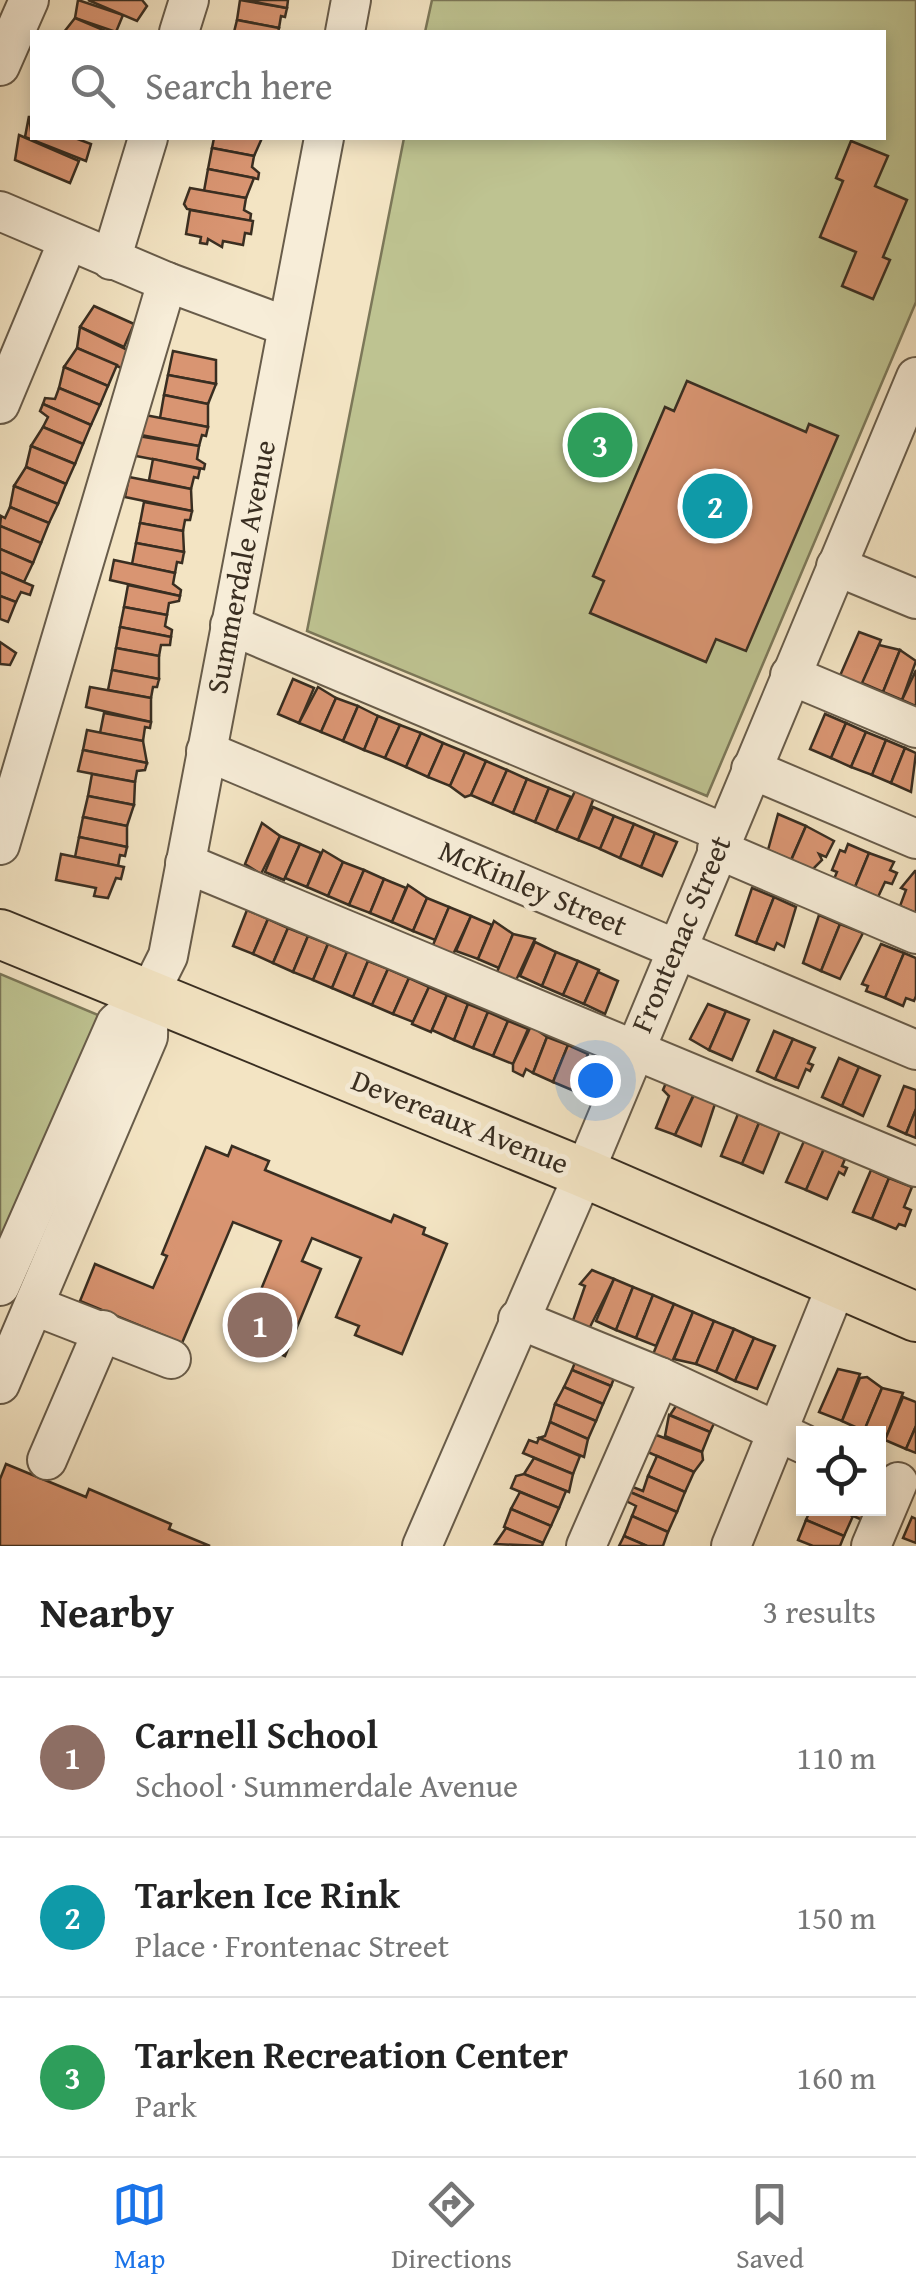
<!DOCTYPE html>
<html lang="en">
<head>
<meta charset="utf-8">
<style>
	:root { --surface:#fff; --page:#f6f6f6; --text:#222; --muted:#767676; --line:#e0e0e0; --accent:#1a73e8 }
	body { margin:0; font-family:"Gentium Book Plus",serif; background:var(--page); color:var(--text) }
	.controls { position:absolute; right:30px; bottom:30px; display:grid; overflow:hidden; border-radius:0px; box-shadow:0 5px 15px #0003 }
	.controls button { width:90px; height:90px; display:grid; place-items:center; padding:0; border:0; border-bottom:2px solid var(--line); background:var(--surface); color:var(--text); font:50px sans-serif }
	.you { position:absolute; left:595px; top:1080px; width:35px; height:35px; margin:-25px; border:8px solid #fff; border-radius:50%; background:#1a73e8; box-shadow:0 0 0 15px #1a73e833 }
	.badge { display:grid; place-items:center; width:65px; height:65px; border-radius:50%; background:var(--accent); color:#fff; font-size:32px; font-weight:700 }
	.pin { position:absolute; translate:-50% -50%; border:5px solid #fff; box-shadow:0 2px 10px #0006 }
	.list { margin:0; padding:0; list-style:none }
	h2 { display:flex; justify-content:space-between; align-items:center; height:130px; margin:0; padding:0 40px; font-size:42px }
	h2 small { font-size:32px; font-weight:400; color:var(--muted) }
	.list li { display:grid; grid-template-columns:65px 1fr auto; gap:30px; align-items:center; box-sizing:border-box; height:160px; padding:0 40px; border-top:2px solid var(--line) }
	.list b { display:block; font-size:38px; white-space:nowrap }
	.list p { margin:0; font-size:32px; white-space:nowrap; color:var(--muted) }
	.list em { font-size:32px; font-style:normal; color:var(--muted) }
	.icon { flex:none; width:55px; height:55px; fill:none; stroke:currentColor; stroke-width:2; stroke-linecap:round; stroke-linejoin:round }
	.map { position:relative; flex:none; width:916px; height:1546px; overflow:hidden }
	.search { position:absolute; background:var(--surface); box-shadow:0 5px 15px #0003; left:30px; right:30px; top:30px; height:110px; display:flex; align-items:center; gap:25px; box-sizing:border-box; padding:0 35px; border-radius:0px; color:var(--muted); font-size:38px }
	.sheet { height:610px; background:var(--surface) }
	nav { display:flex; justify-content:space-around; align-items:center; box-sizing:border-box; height:140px; border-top:2px solid var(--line); background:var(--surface); font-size:28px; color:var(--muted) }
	nav a { display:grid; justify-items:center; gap:5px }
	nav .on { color:var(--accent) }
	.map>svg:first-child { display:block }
	.green { fill:#bec391; stroke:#7c7859; stroke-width:2.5 }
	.building { fill:#d99572; stroke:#392e21; stroke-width:2.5 }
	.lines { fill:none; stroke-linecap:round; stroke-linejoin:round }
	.minor-casing { stroke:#685c4a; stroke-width:42 }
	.major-casing { stroke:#392e21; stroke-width:52 }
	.minor { stroke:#f7edd8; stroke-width:38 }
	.major { stroke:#f3e4c3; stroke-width:48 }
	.labels { text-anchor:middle; stroke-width:10; stroke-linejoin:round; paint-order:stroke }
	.street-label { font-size:30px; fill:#392e21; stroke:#f7edd8 }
</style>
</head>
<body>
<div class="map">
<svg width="916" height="1546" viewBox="0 0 916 1546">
	<rect width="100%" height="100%" fill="#f3e4c3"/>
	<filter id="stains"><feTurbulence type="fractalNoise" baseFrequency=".002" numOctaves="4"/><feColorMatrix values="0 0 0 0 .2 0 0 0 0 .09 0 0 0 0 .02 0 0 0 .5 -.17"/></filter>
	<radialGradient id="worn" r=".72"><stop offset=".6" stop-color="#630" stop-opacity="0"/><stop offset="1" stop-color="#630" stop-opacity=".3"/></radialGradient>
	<g class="green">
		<path d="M432 0H916V302L707 796 307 631 404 138H884V32H425Z"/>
		<path d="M0 974 105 1018 0 1252Z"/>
	</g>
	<g class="building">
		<path d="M78 0 123 15 116 32 75 18Z"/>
		<path d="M88 0H142L147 6 137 21Z"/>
		<path d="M240 0 287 8 285 17 281 16 279 28 237 20Z"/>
		<path d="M245 0H288L287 8Z"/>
		<path d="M75 18 108 32H64Z"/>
		<path d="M237 20 279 28 278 32H234Z"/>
		<path d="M29 116 32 138H75L91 144 86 161 25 137Z"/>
		<path d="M19 135 79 161 70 183 15 160Z"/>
		<path d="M214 138H262L254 156 212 148Z"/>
		<path d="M851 141 888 156 875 186 907 200 883 257 890 260 873 299 842 286 856 252 820 237 843 181 836 178Z"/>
		<path d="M212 148 254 156 252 167 259 173 258 179 208 169Z"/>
		<path d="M208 169 254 178 246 198 204 191Z"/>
		<path d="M190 188 246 198 244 210 251 214 250 221 187 209 184 204Z"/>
		<path d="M190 210 253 221 251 234 245 233 243 245 223 241 222 247 208 239 207 244 200 243 201 237 186 234Z"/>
		<path d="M94 306 134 324 124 347 80 327Z"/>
		<path d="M80 327 136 354 128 371 77 348Z"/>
		<path d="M77 348 117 365 108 386 64 367Z"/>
		<path d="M173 351 216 360V384L168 375Z"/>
		<path d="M64 367 108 386 100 405 59 388Z"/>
		<path d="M168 375 216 384 208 404 164 395Z"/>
		<path d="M687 381 806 432 809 424 838 436 746 651 716 639 706 662 590 613 604 581 593 576 665 407 674 411Z"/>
		<path d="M59 388 100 405 91 425 43 404 45 398 55 399Z"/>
		<path d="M164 395 208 404V427L160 418Z"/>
		<path d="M43 404 91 425 83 444 43 427 48 417 40 411Z"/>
		<path d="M145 415 208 427 206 436 202 435 199 446 141 435Z"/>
		<path d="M43 427 83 444 75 464 31 446Z"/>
		<path d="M138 436 199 446 197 459 205 464 204 469 136 456Z"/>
		<path d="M31 446 75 464 66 484 26 467Z"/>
		<path d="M153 459 200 469 198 478 194 477 191 489 149 480Z"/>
		<path d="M26 467 66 484 58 504 14 486Z"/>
		<path d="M129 477 191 489 192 511 125 497Z"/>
		<path d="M14 486 58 504 49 523 10 507Z"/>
		<path d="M144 502 192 511 190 520H185L183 531 140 523Z"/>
		<path d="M10 507 49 523 41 543 0 526 1 516 5 518Z"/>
		<path d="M140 523 183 531 184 552 136 543Z"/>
		<path d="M0 526 41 543 33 563 0 549Z"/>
		<path d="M136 543 184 552 182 563 177 562 175 573 132 564Z"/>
		<path d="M0 549 33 563 24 582 0 572Z"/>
		<path d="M114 560 175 573 173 584 181 590 180 596 110 580Z"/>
		<path d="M0 572 33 586 30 595 21 592 16 602 0 596Z"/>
		<path d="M128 585 180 596 179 601 169 603 167 615 124 607Z"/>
		<path d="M0 596 16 602 8 622 0 619Z"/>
		<path d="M124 607 167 615 165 626 172 630 171 637 120 627Z"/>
		<path d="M120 627 171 637 170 645H161L159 656 116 648Z"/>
		<path d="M859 632 881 640 861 687 839 678Z"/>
		<path d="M0 642 16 653 10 665 0 664Z"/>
		<path d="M879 645 900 650 883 692 862 683Z"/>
		<path d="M116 648 159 656V679L112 670Z"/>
		<path d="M900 650 916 661 902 700 883 692Z"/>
		<path d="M112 670 159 679 157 687H153L151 698 108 690Z"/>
		<path d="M916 670V706L902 700Z"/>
		<path d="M293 679 314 688 299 723 278 714Z"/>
		<path d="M90 687 151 698V722L86 707Z"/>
		<path d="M318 687 336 698 321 732 299 723Z"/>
		<path d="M336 698 358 706 343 741 321 732Z"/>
		<path d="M358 706 378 716 364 750 343 741Z"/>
		<path d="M104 713 151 722 150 728 145 727 143 741 100 733Z"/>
		<path d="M825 714 846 723 831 758 810 749Z"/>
		<path d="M378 716 400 725 385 758 364 750Z"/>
		<path d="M846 723 866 732 851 767 831 758Z"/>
		<path d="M400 725 421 733 406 767 385 758Z"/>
		<path d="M87 730 143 741 147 763 83 750Z"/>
		<path d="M866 732 886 740 872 775 851 767Z"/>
		<path d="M421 733 443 743 428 777 406 767Z"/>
		<path d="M886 740 905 748 891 783 872 775Z"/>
		<path d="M443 743 465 752 450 786 428 777Z"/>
		<path d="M905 748 916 753 911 792 891 783Z"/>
		<path d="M83 750 147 763 145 770 137 771 135 782 78 771Z"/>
		<path d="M465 752 486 761 471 795 465 797 450 786Z"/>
		<path d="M486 761 507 770 492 804 471 795Z"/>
		<path d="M507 770 527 779 513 813 492 804Z"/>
		<path d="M92 774 135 782 134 805 88 796Z"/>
		<path d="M527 779 549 788 535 822 513 813Z"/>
		<path d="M577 787 595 795 578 840 556 831Z"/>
		<path d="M549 788 571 797 556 831 535 822Z"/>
		<path d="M88 796 134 805 127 826 83 817Z"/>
		<path d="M593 807 614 816 600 849 578 840Z"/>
		<path d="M778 814 806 826 791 860 768 850Z"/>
		<path d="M614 816 634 824 620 858 600 849Z"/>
		<path d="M83 817 127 826V847L79 837Z"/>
		<path d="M262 823 280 836 261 874 245 864Z"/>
		<path d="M634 824 655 833 641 867 620 858Z"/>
		<path d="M806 826 834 841 826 857 819 854 822 860 812 870H787Z"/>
		<path d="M655 833 677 842 662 876 641 867Z"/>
		<path d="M280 836 300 844 284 880 265 872Z"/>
		<path d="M79 837 127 847 125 856 120 855 118 866 75 857Z"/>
		<path d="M300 844 321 853 307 887 285 878Z"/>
		<path d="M848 844 869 853 855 887 834 879 837 872 832 870 840 850 845 852Z"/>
		<path d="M323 850 343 862 328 896 307 887Z"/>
		<path d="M869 853 894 862 890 870 897 873 892 884 885 882 878 897 855 887Z"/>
		<path d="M61 854 124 867 121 879 116 878 108 898 94 896 96 888 56 880Z"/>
		<path d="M343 862 364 870 349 905 328 896Z"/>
		<path d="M364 870 384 879 370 913 349 905Z"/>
		<path d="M915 871H916V913L900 906 906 890 901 888Z"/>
		<path d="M384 879 406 888 392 922 370 913Z"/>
		<path d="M408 885 427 898 413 931 392 922Z"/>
		<path d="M752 888 774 897 756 943 736 935Z"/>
		<path d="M774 897 796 907 784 947 777 943 774 950 756 943Z"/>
		<path d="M427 898 449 907 435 940 413 931Z"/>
		<path d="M449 907 471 916 450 961 430 952Z"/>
		<path d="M247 910 268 919 253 954 233 946Z"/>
		<path d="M819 915 840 924 821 971 803 963Z"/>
		<path d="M471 916 492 925 478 959 456 951Z"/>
		<path d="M268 919 288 928 273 963 253 954Z"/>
		<path d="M494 921 513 934 499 968 478 959Z"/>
		<path d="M840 924 863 933 840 979 821 971Z"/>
		<path d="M288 928 308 936 293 972 273 963Z"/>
		<path d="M513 934 535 939 513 987 494 979Z"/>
		<path d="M308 936 328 944 313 980 293 972Z"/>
		<path d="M535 942 556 952 542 986 520 976Z"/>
		<path d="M328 944 347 952 332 988 313 980Z"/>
		<path d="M881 944 904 953 885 998 866 991 868 986 862 984Z"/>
		<path d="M347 952 367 956 368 961 353 997 332 988Z"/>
		<path d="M556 952 578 961 563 995 542 986Z"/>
		<path d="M904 953 916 958V996L914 1001 906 998 903 1006 885 998Z"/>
		<path d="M368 961 388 969 372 1005 353 997Z"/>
		<path d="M578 961 599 970 584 1004 563 995Z"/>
		<path d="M388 969 409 978 393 1014 372 1005Z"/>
		<path d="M598 972 618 981 605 1014 584 1004Z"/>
		<path d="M409 978 429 987 413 1022 393 1014Z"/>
		<path d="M429 987 447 995 431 1032 412 1024Z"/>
		<path d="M447 995 468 1004 454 1040 432 1030Z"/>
		<path d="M468 1004 488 1012 473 1048 454 1040Z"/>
		<path d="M708 1004 726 1011 709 1050 690 1039Z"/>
		<path d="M726 1011 749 1020 732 1060 709 1050Z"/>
		<path d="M488 1012 508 1021 493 1056 473 1048Z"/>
		<path d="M508 1021 528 1029 513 1064 493 1056Z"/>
		<path d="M531 1026 547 1037 533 1073 526 1069 523 1076 513 1071V1064Z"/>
		<path d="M774 1031 793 1039 775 1079 757 1071Z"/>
		<path d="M547 1037 568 1045 553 1082 533 1073Z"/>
		<path d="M793 1039 815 1048 808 1063 813 1065 810 1071 806 1069 798 1088 775 1079Z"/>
		<path d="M568 1045 588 1054 572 1090 553 1082Z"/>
		<path d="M839 1058 859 1067 842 1106 822 1097Z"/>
		<path d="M859 1067 880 1076 863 1116 842 1106Z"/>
		<path d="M670 1073 698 1085 675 1135 656 1128 669 1096 663 1090Z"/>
		<path d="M904 1086 916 1090V1109L906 1134 888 1126Z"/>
		<path d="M694 1095 715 1104 701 1146 675 1135Z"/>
		<path d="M916 1109V1138L906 1134Z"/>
		<path d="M738 1114 759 1123 742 1164 721 1156Z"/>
		<path d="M759 1123 780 1131 763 1173 742 1164Z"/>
		<path d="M804 1141 824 1149 806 1190 786 1182Z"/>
		<path d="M232 1146 269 1161 265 1170 391 1222 394 1215 425 1228 423 1234 447 1244 402 1354 355 1335 359 1326 336 1317 361 1258 312 1238 302 1261 321 1269 285 1356 241 1338 281 1241 233 1222 182 1343 80 1301 95 1264 153 1288 167 1256 162 1254 206 1147 228 1156Z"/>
		<path d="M824 1149 845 1159 842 1166 847 1168 844 1175 839 1172 827 1199 806 1190Z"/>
		<path d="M871 1170 889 1178 872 1219 853 1212Z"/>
		<path d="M889 1178 912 1187 904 1207 911 1210 905 1226 899 1224 896 1229 872 1219Z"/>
		<path d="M592 1270 614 1279 587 1333 571 1326 585 1286 580 1284Z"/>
		<path d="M614 1279 633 1287 616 1330 596 1321Z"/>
		<path d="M633 1287 653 1295 636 1338 616 1330Z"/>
		<path d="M653 1295 674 1304 656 1346 636 1338Z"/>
		<path d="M674 1304 693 1312 670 1367 651 1359Z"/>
		<path d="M693 1312 714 1321 696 1364 674 1359Z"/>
		<path d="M714 1321 734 1329 716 1372 696 1364Z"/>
		<path d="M734 1329 754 1338 735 1381 716 1372Z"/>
		<path d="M754 1338 775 1346 757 1389 735 1381Z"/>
		<path d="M579 1352 618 1368 611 1386 572 1370Z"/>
		<path d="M838 1369 860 1374 842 1421 819 1412Z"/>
		<path d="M572 1370 611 1386 603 1404 564 1387Z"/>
		<path d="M867 1377 882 1388 864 1431 842 1421 860 1378Z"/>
		<path d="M564 1387 603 1404 596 1421 555 1404Z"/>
		<path d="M882 1388 903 1393 885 1440 864 1431Z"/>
		<path d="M682 1397 719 1413 710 1432 670 1415Z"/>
		<path d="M903 1397 916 1402V1426L906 1449 885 1440Z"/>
		<path d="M555 1404 596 1421 588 1439 550 1422Z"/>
		<path d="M669 1415 710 1432 702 1452 665 1436Z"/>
		<path d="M550 1422 588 1439 584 1457 539 1438 545 1436Z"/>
		<path d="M916 1426V1453L906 1449Z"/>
		<path d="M651 1433 702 1452 703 1460 694 1472 643 1450Z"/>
		<path d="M539 1438 580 1456 573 1474 523 1453 529 1440 537 1443Z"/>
		<path d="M657 1456 694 1472 685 1492 648 1476Z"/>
		<path d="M534 1458 573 1474 569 1492 524 1474Z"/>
		<path d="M6 1464 86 1497 89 1489 171 1524 169 1529 210 1546H0V1479Z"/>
		<path d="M524 1474 566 1491 559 1508 511 1488 516 1476Z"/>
		<path d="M648 1476 685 1492 677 1512 630 1492 633 1487 643 1491Z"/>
		<path d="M520 1492 559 1508 551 1526 511 1509Z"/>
		<path d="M630 1492 677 1512 668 1532 632 1516 636 1506 626 1501Z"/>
		<path d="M811 1508H835L853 1516 844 1536 806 1520Z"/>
		<path d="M835 1508H872L867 1522Z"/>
		<path d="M511 1509 551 1526 543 1543 504 1527Z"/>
		<path d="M632 1516 668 1532 663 1546H647L624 1536Z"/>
		<path d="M912 1517 916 1519V1543L903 1538Z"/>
		<path d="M806 1520 844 1536 840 1546H813L798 1540Z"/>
		<path d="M506 1528 543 1543 542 1546 495 1544Z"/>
		<path d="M624 1536 647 1546H619Z"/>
	</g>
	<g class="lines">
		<g class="minor-casing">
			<g id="minor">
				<path d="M179 32 189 0"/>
				<path d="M345 32 351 0"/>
				<path d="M0 66 29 0"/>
				<path d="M0 211 167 282 286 326"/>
				<path d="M111 260 148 138"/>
				<path d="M0 404 68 241"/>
				<path d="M836 566 916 599"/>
				<path d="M230 625 724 833"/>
				<path d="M790 675 916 728"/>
				<path d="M206 751 916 1050"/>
				<path d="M751 769 916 839"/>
				<path d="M0 845 167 282"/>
				<path d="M717 849 916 934"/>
				<path d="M185 863 916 1167"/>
				<path d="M0 1286 116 1023 149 994 168 956 324 138"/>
				<path d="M35 1306 171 1359"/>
				<path d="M518 1319 660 1377 804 1444"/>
				<path d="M0 1384 148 1037 149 994"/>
				<path d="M47 1460 103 1330"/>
				<path d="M422 1546 584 1173 916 377"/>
				<path d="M586 1546 660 1377"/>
				<path d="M731 1546 837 1284"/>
				<path d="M871 1546 898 1482"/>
			</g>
		</g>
		<g class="major-casing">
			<path id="major" d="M0 934 584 1173 916 1317"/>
		</g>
		<use href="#minor" class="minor"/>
		<use href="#major" class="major"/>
	</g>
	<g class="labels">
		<g class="street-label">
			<text transform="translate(241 567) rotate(-79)" y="10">Summerdale Avenue</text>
			<text transform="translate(533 888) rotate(23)" y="10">McKinley Street</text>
			<text transform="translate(681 934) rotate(-67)" y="10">Frontenac Street</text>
			<text transform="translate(460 1122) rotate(22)" y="10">Devereaux Avenue</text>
		</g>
	</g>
	<rect width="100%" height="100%" filter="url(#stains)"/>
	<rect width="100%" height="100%" fill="url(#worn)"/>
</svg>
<div class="controls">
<button><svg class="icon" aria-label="locate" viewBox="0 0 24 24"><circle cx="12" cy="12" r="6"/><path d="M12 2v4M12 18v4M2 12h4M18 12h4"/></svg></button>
</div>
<div class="you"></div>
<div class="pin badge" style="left:260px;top:1325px;background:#8d6e63">1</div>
<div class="pin badge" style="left:715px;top:506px;background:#0f9aa8">2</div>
<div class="pin badge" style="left:600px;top:445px;background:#2e9e5b">3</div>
<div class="search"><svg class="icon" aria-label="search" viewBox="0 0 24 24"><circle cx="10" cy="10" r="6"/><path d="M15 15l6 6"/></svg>Search here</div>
</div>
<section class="sheet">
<h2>Nearby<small>3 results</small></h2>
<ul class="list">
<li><span class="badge" style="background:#8d6e63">1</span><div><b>Carnell School</b><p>School · Summerdale Avenue</p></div><em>110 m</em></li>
<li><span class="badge" style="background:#0f9aa8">2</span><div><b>Tarken Ice Rink</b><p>Place · Frontenac Street</p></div><em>150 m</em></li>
<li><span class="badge" style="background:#2e9e5b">3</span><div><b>Tarken Recreation Center</b><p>Park</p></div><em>160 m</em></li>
</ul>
</section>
<nav>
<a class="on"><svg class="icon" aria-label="map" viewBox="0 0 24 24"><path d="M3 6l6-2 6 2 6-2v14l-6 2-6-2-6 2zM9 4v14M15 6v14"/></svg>Map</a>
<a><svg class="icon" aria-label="directions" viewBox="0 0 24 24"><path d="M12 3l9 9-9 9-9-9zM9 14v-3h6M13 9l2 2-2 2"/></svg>Directions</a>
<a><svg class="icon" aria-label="saved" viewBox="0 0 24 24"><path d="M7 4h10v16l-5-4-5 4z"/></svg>Saved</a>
</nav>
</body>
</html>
